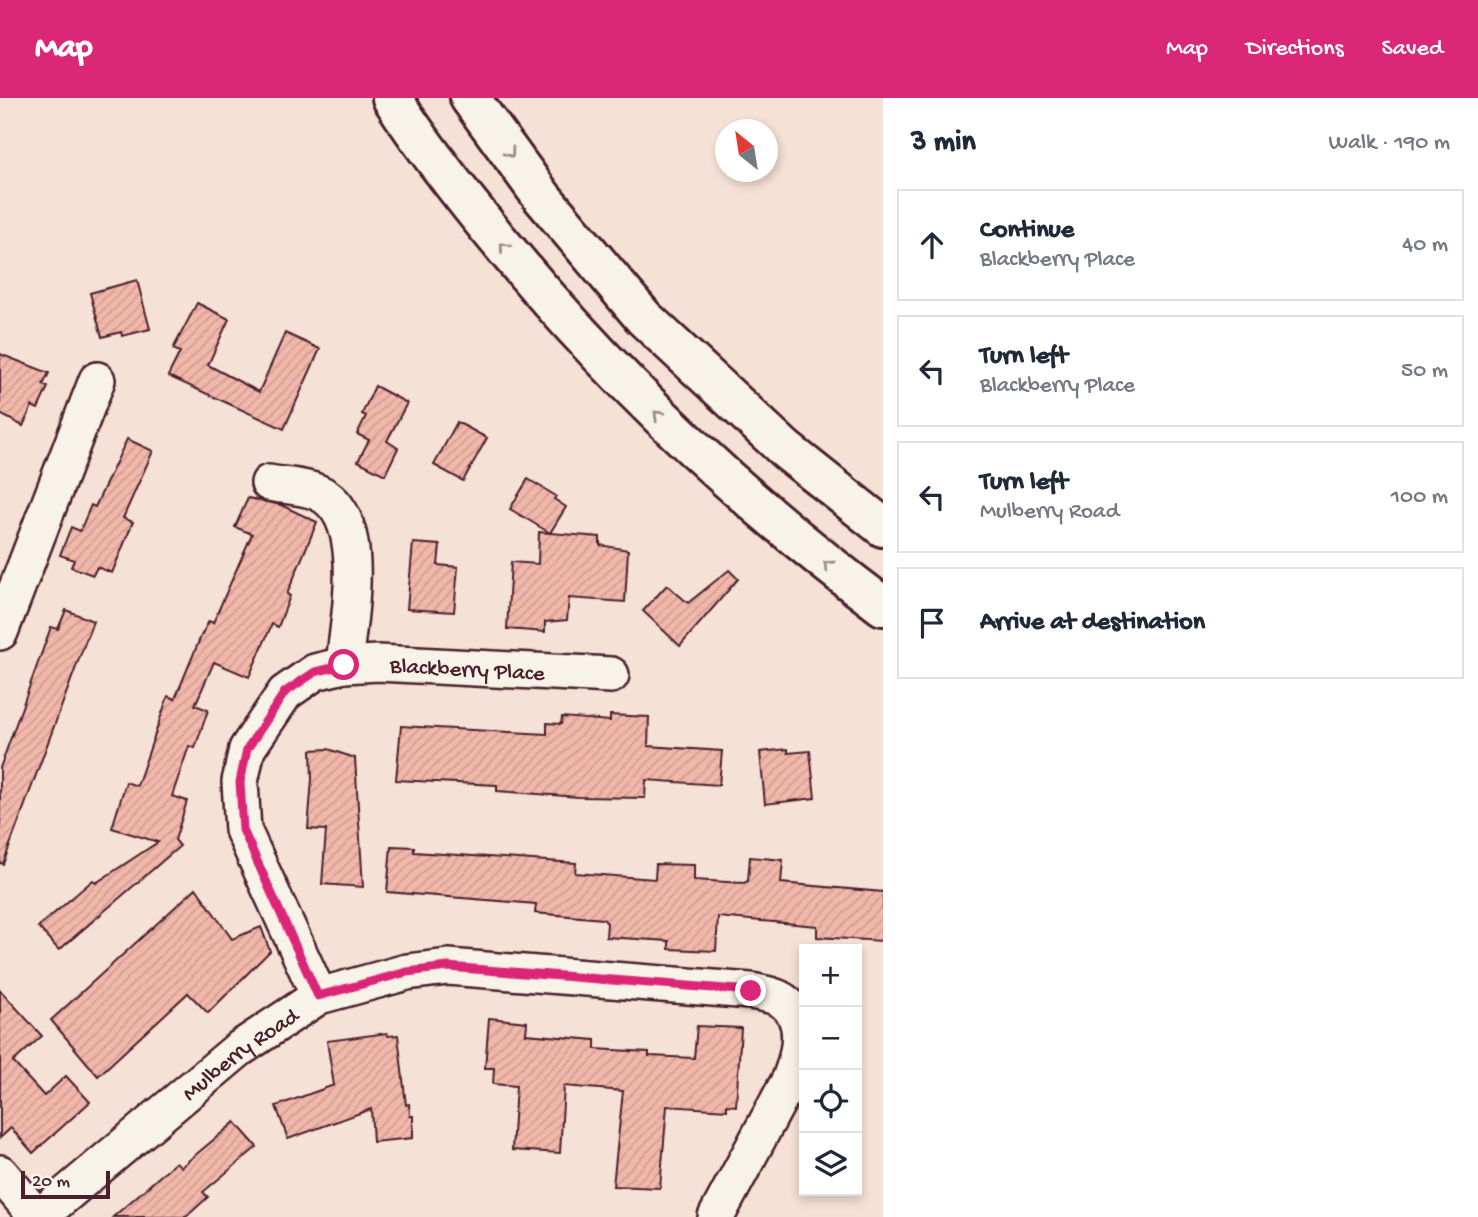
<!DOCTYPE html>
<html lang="en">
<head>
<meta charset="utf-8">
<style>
	:root { --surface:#fff; --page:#f2f2f3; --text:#1f2937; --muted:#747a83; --line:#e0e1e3; --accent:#db2777 }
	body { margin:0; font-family:"Gochi Hand",sans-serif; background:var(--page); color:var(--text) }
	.controls { position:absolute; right:21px; bottom:21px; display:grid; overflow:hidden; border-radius:0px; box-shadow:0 4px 10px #0003 }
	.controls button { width:63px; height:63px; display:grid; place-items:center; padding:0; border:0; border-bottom:2px solid var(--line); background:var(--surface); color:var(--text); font:35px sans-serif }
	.compass { position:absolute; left:715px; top:21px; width:63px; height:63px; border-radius:50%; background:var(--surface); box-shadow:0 4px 10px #0003; rotate:330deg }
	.scale { position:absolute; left:21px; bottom:18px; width:89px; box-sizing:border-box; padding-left:7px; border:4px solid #4a1f2b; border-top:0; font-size:19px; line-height:24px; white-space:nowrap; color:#4a1f2b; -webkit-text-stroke:5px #f7f3e8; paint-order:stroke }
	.stop { position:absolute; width:21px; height:21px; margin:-16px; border:5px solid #db2777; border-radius:50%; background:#fff }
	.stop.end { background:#db2777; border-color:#fff; box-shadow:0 2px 7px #0008 }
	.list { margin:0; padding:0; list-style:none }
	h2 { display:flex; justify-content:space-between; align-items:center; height:91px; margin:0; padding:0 28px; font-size:30px }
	h2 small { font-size:23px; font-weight:400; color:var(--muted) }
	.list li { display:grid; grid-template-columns:46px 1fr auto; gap:21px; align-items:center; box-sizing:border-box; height:112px; margin:0 14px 14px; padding:0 14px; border:2px solid var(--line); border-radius:0px }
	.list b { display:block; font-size:26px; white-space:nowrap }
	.list p { margin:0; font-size:23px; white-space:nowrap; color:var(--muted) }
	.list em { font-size:23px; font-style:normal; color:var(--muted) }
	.icon { flex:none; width:38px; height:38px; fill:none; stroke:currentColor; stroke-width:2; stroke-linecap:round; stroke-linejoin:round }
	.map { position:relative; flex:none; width:883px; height:1119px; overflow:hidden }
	header { display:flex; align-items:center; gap:42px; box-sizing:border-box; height:98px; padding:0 35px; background:var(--accent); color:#fff }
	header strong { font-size:33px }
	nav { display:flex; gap:38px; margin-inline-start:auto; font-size:24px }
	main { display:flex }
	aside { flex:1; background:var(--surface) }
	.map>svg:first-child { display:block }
	.building { fill:url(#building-hatch); stroke:#4a1f2b; stroke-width:2 }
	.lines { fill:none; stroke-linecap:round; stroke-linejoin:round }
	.minor-casing { stroke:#4a1f2b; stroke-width:40 }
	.highway-casing { stroke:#4a1f2b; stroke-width:44 }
	.minor { stroke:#f7f3e8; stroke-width:35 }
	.highway { stroke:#f7f3e8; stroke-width:38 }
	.oneway { stroke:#a0898a }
	.route { stroke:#db2777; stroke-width:9 }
	.labels { text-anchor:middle; stroke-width:6; stroke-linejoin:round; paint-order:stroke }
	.street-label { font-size:23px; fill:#4a1f2b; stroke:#f7f3e8 }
</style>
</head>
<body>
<header>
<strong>Map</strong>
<nav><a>Map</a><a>Directions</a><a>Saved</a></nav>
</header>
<main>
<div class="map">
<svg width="883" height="1119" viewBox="0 0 883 1119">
	<defs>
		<pattern id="building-hatch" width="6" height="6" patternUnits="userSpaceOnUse" patternTransform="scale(1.75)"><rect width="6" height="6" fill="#f1b7aa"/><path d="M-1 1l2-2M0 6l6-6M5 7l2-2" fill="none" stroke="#d09d92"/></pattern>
	</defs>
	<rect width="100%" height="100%" fill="#f5e1d5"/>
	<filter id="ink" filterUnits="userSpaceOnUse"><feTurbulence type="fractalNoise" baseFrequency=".0143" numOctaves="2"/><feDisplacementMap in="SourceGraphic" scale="14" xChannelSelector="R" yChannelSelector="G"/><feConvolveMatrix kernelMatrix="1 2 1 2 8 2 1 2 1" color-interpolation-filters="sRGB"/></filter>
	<g filter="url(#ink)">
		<g class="building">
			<path d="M137 182 150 231 122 238 121 234 102 239 90 195Z"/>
			<path d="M197 205 229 221 208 267 259 294 285 235 320 251 284 331 168 278 180 254 173 251Z"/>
			<path d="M0 256 49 275 43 287 48 289 38 311 32 308 23 328 0 316Z"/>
			<path d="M375 288 407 305 387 343 398 350 385 377 358 363 369 342 357 336 366 318 362 316Z"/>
			<path d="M457 324 487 340 463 383 434 367Z"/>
			<path d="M127 341 153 353 123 420 133 424 112 475 97 469 93 477 71 469 74 462 60 457 71 429 80 433 91 407 95 409Z"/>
			<path d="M528 381 556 398 554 401 566 409 550 435 600 439V447L628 452 625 504 569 500 567 522 545 524V534L507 531 511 464 538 466 539 434 550 435 510 411Z"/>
			<path d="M248 400 281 407 317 424 287 496 290 498 278 529 272 526 249 579 214 564 195 607 208 612 195 650 189 648 172 698 187 703 175 742 180 748 59 852 38 829 93 782 96 785 158 744 112 730 126 684 137 688 168 598 175 601 201 538 209 523 213 525 252 436 235 429Z"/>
			<path d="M413 445 440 447 438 467 458 469 454 514 407 511Z"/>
			<path d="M729 472 738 481 680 548 643 513 667 487 688 505Z"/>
			<path d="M66 512 93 523 3 766 0 765V670L51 529 58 531Z"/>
			<path d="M610 617 649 619 648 648 722 653 719 687 646 682 645 700 579 699 497 693V687L396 682 401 628 547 636V625L561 626 562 619 610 623Z"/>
			<path d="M328 651 355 660 363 789 322 786 326 732 308 731 312 681 311 652Z"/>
			<path d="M788 651V655L810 653 815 700 765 706 760 654Z"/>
			<path d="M391 748 414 749V754L576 765 575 775 655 781 656 766 694 767V782L744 785 748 783 750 759 783 762 781 785 883 794V843L817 839V828L718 819 716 853 669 851V843L606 839 607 825 603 821 535 815 536 806 387 794Z"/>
			<path d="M196 790 232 841 261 829 270 853 208 915 188 895 98 978 51 922Z"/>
			<path d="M0 892 42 938 13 964 44 998 66 978 90 1004 33 1055 11 1030 0 1040Z"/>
			<path d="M489 920 527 924 526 936 595 942V951L649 954V958L694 960 697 928 741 930 736 1008 727 1007V1012L667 1008 660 1090 613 1088 623 993 564 988 560 1055 512 1052 516 988 493 986 494 970H485Z"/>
			<path d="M387 935 388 938 398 937 406 1007 409 1006 410 1018H413V1040L373 1044 371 1011 288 1041 276 1008 334 987 327 943Z"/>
			<path d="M235 1024 257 1049 203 1094 208 1099 186 1119H113L176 1064 181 1069Z"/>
		</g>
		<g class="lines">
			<g class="minor-casing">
				<g id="minor">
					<path d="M269 385C284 388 302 388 317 394 371 416 348 523 344 567"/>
					<path d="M0 534 97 282"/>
					<path id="s1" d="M319 898 243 732 240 684 247 651 285 595 315 574 344 567 378 565 611 577"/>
					<path d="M0 1075 37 1119"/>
					<path id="s2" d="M39 1119 239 951 319 898 407 874 448 869 751 893C759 895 770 896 778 900 810 916 800 955 790 981L716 1119"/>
				</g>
			</g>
			<g class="highway-casing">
				<g id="highway">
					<path d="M392 0C427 55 468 106 510 156 621 289 745 405 883 508"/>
					<path d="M470 0 542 99 644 220 786 352 883 429"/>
				</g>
			</g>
			<use href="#minor" class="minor"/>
			<use href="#highway" class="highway"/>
		</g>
		<defs><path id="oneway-chevron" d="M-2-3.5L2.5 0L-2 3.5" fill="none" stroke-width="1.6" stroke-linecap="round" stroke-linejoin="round" transform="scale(1.75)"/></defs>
		<g class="oneway">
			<use href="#oneway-chevron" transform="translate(510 55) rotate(54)"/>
			<use href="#oneway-chevron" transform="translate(504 149) rotate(-130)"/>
			<use href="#oneway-chevron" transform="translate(658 317) rotate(-136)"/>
			<use href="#oneway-chevron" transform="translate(828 467) rotate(-143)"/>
		</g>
	</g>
	<g class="lines" filter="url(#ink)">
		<path class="route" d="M344 567 315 574 285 594 247 651 240 684 243 732 318 898 407 874 448 869 751 893"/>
	</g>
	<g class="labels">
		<g class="street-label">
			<text dy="8" stroke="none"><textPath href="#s1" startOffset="522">Blackberry Place</textPath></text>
			<text dy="8" stroke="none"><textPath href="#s2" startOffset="259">Mulberry Road</textPath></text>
		</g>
	</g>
</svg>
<div class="controls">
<button>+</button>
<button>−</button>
<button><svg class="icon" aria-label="locate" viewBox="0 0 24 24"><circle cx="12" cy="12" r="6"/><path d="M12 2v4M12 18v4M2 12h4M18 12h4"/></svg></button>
<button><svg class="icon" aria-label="layers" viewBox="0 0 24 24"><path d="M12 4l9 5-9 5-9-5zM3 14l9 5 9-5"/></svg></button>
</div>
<svg class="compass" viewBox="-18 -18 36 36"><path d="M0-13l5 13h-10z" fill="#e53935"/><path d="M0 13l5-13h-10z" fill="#747a83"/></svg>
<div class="scale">20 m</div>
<div class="stop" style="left:344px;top:567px"></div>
<div class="stop end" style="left:751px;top:893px"></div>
</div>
<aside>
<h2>3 min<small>Walk · 190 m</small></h2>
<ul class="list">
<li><svg class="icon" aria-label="ahead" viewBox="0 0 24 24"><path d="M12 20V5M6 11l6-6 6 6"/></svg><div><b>Continue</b><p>Blackberry Place</p></div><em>40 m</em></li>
<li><svg class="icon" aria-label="left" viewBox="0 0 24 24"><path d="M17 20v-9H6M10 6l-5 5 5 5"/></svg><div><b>Turn left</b><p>Blackberry Place</p></div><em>50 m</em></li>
<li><svg class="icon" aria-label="left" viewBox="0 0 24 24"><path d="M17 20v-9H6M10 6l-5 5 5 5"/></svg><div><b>Turn left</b><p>Mulberry Road</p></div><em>100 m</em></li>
<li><svg class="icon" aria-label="arrive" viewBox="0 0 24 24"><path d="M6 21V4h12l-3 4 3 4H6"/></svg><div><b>Arrive at destination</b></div></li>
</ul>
</aside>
</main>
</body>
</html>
